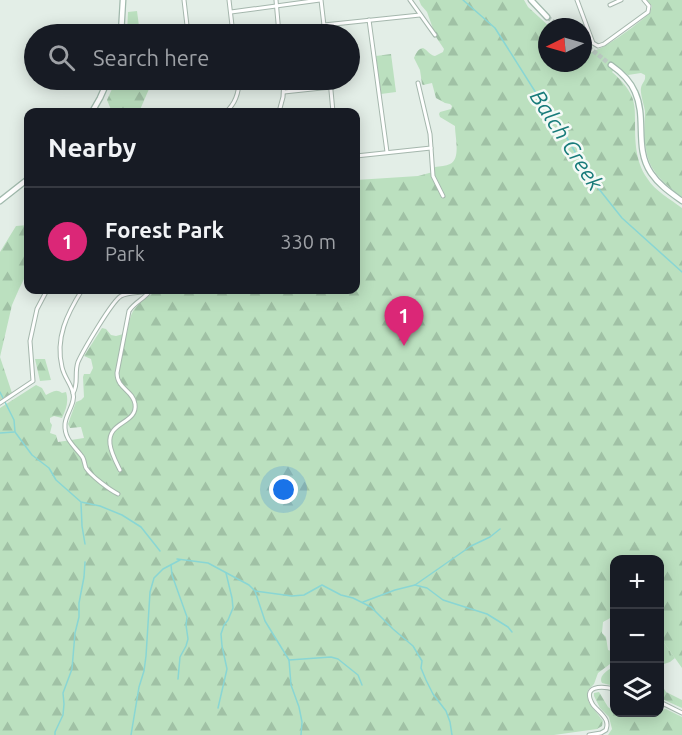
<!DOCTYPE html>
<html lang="en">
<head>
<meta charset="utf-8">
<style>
	:root { --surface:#171b24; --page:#242831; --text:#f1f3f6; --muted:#9ea1a6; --line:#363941; --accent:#db2777 }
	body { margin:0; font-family:Ubuntu,sans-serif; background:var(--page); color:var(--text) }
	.controls { position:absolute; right:18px; bottom:18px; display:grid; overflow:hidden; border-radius:12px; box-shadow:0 3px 15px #0003 }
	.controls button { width:54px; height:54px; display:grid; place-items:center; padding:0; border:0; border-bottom:2px solid var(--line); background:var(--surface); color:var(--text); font:30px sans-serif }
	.compass { position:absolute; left:538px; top:18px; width:54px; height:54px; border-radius:50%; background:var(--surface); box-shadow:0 3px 15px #0003; rotate:265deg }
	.you { position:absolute; left:284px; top:490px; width:21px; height:21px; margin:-15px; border:4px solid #fff; border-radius:50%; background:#1a73e8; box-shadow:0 0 0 9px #1a73e833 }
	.badge { display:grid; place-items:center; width:39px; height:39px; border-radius:50%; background:var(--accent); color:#fff; font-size:20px; font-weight:700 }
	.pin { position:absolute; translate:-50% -50px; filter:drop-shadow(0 2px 3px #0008) }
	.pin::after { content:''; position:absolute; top:32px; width:21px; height:18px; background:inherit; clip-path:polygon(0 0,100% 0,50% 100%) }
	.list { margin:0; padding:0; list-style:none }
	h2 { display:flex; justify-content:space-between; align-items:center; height:78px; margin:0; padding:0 24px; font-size:26px }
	h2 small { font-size:20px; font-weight:400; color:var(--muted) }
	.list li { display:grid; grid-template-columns:39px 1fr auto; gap:18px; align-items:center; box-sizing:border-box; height:108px; padding:0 24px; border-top:2px solid var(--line) }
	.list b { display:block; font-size:22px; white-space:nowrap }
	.list p { margin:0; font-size:20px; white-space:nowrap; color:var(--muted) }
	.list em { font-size:20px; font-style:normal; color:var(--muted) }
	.icon { flex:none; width:33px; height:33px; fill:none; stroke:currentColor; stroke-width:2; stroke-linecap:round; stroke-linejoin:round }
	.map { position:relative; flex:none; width:682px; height:735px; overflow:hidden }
	.search { position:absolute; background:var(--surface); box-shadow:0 3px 15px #0003; left:24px; top:24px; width:336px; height:66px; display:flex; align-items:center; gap:15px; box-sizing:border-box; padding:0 21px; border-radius:33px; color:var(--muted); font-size:22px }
	.panel { position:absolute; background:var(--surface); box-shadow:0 3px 15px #0003; left:24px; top:108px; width:336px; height:186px; border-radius:12px }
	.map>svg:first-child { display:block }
	.grass { fill:url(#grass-tufts) }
	.forest { fill:url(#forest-firs) }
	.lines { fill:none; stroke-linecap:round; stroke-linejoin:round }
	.stream { stroke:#89d6d4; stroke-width:1.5 }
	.secondary-tunnel { stroke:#bccbc3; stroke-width:4.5; stroke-dasharray:4.5 2; stroke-linecap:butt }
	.street-casing { stroke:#a5b7ad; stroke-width:5 }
	.secondary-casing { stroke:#a1baad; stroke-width:7 }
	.street { stroke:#fff; stroke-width:3 }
	.secondary { stroke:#fff; stroke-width:4.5 }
	.labels { text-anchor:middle; stroke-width:5; stroke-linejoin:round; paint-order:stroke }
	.water-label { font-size:22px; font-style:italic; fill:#187b7a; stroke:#f4faf6 }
</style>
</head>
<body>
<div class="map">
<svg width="682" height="735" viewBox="0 0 682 735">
	<defs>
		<pattern id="grass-tufts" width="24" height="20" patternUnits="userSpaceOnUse" patternTransform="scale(1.5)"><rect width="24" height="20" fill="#bbe0bf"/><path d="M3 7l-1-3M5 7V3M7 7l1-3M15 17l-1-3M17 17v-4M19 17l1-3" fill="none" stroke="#a0c1a5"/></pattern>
		<pattern id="forest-firs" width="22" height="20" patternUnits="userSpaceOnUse" patternTransform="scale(1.5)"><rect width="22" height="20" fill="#bbe0bf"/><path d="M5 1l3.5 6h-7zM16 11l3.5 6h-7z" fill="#a0c1a5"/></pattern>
	</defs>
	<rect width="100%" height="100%" fill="#e3eee7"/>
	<path class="grass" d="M660 637 675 658 670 662 661 665 660 664Z"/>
	<g class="forest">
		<path d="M419 0H524L528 7 550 27H547V63H583V54C601 53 636 25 650 13L652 6 647 0H682V197C665 184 649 172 646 149 643 137 645 124 645 111 644 105 640 93 641 88 642 82 646 82 645 75L641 73 628 75 617 66 612 72C619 78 626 85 630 93 635 101 635 111 635 120 635 140 635 161 647 178 655 191 670 199 682 208V668L660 637V560H614V616L603 622 602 633 606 637 608 650 614 652V661L598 673 594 684 588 690 587 695 589 703 603 721 602 726 597 729 554 735H0V408L36 385 42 388 46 395C52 392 56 388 62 393L66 392C69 402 66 409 62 418L54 416 50 418V422L52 425 50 433 56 435 58 442 84 438 81 427 70 428 68 424 76 402 81 400 84 397 83 377 84 374H90L93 368 91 359 84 356 102 328 106 329 111 335 116 336 127 333C129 324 130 312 137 306 142 300 150 296 156 290H356V180L418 176 433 172 435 167C440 166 446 166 450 164 461 159 455 137 455 126L440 117 439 114 440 112 451 109 452 106 450 104 445 103 436 98 432 83 423 85 422 84 420 70 414 58C416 53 418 49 423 48 428 50 429 55 435 56L443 52 444 49 436 37 427 12 421 5Z"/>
		<path d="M137 11 140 34H127L128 12Z"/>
		<path d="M391 54 396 92 381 94 376 56Z"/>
		<path d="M116 80H147L149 89 139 112H112L107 100Z"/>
		<path d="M28 225V271L19 289 12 305 0 357 12 393 0 400V252L16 226Z"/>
		<path d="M35 359H45L51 380 40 381Z"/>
		<path d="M614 666V686L602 683C598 675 609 670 614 666Z"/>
		<path d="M660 682 666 692 682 700V708L660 698Z"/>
		<path d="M599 692 608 707 620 716 630 713 660 712V710L666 709 682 717V735H608L612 729 609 717 600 708 594 696V693Z"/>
	</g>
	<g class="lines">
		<g class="stream">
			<path d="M463 0 495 28 543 104 567 138 591 179 622 218 682 272"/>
			<path d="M0 392 14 420 15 432 32 455 49 468 56 480 81 502 100 506 122 515 141 527 160 551"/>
			<path d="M0 433 14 432"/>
			<path d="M81 503 82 526 85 544"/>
			<path d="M177 559 208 563 249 585 255 591 265 621 289 660 291 685 299 707 302 722 301 735"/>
			<path d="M171 565 172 575 187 617 186 625 188 639 186 646 180 657 178 679"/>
			<path d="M415 585 427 588 443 600 487 614 508 627 512 632"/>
			<path d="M255 591 292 596 304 595 322 585 341 595 353 598 371 607 393 629 413 646 422 661 421 668 426 680 433 694 446 711 450 722 452 735"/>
			<path d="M363 602 395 590 415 585 471 546 490 537 500 529"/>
			<path d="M289 660 331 657 338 659 358 675 362 685"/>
			<path d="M218 708 227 669 222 646 221 634 224 625 228 620 233 608 232 598 226 573"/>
			<path d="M55 735V732L63 715 64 704 63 693 72 669 75 633 79 617V603L84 577 85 562"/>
			<path d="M131 735 139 687 144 671 146 656 150 592 154 578 163 569 180 560"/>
		</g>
		<g class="secondary-tunnel">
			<path d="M547 17 561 27"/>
			<path d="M583 43 611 65"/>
		</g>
		<g class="street-casing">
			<g id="street">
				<path d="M184 0 188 34"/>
				<path d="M229 0 233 34"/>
				<path d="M276 0 279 34"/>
				<path d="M321 0 325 34"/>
				<path d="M410 0 435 35"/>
				<path d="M577 0 593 43 598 46 604 44 648 12 649 6 644 0"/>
				<path d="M610 5 621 0"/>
				<path d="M231 12 320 0"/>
				<path d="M369 20 387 152"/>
				<path d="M324 25 420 15"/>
				<path d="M148 34 155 31 187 28"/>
				<path d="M330 80 333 112"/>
				<path d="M418 83 430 134 433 176 443 196"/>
				<path d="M284 92 331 87"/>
				<path d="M226 112C236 103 239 93 239 80"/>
				<path d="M279 112 283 97 284 80"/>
				<path d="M356 156 431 148"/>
				<path d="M82 290C67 314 55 338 62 367 64 377 71 384 73 393 76 403 66 413 65 424 64 438 73 445 81 455 85 459 84 464 86 468 91 476 110 490 118 494"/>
				<path d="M73 393C79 384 74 373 78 362 83 351 112 301 121 296 131 291 142 294 152 290"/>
				<path d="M0 403 33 381 30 341 37 309 47 290"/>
				<path d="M120 470C116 462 111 453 110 444 107 421 138 424 135 404 133 390 117 389 117 373L129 311C135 302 144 299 150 291"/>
				<path d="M660 702 682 713"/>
				<path d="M589 735 601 733 606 730C607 725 608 725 606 720 603 714 597 710 593 705 581 685 602 686 614 689"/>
			</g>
		</g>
		<g class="secondary-casing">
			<g id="secondary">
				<path d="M531 0 547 17"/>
				<path d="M121 34 123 0"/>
				<path d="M611 65C621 72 630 80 635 92 647 118 634 148 651 173 659 185 671 193 682 201"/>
				<path d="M92 112 100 98 108 80"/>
				<path d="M0 201 28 179"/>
			</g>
		</g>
		<use href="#street" class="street"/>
		<use href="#secondary" class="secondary"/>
	</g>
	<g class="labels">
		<g class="water-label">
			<text transform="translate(567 140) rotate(57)" y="8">Balch Creek</text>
		</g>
	</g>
</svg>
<div class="controls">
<button>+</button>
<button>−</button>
<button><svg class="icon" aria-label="layers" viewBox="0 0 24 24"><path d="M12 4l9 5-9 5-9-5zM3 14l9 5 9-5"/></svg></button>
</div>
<svg class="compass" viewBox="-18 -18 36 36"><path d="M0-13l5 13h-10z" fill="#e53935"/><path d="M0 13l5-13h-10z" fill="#9ea1a6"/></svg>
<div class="you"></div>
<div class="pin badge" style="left:404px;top:346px">1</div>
<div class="search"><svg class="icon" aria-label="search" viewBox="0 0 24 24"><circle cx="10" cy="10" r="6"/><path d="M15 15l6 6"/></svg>Search here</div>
<section class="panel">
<h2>Nearby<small></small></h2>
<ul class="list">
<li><span class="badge">1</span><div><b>Forest Park</b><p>Park</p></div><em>330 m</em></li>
</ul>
</section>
</div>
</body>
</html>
